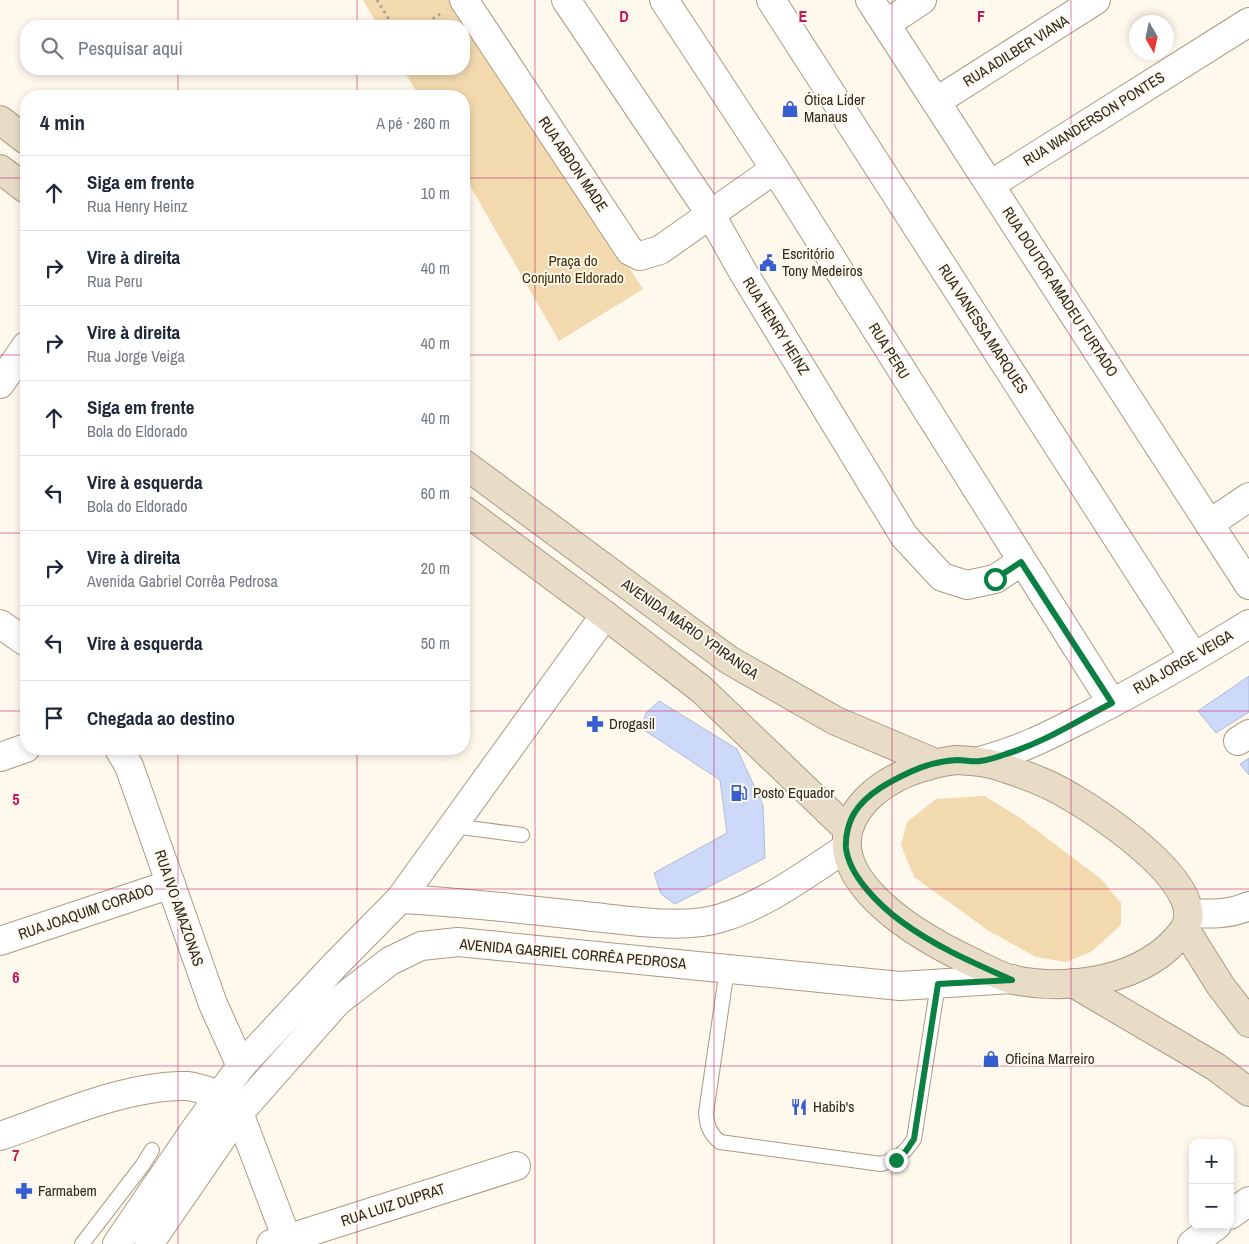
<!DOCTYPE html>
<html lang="pt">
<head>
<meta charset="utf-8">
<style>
	:root { --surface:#fff; --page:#f6f6f7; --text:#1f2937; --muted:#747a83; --line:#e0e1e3 }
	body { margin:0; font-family:"Archivo Narrow",sans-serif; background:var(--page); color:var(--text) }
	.controls { position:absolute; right:15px; bottom:15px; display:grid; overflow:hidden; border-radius:10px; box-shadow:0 2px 8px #0003 }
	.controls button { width:45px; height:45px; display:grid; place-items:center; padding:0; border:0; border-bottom:1px solid var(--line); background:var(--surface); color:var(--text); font:25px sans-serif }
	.compass { position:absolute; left:1129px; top:15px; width:45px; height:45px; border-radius:50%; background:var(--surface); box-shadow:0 2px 8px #0003; rotate:171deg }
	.stop { position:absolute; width:15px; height:15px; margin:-11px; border:4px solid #0b8043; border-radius:50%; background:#fff }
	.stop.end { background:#0b8043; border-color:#fff; box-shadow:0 1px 5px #0008 }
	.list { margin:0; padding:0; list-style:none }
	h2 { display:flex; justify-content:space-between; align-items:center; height:65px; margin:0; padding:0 20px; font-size:21px }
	h2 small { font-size:16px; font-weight:400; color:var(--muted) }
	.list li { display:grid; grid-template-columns:32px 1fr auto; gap:15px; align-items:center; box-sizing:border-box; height:75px; padding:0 20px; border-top:1px solid var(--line) }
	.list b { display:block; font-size:19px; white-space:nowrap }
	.list p { margin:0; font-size:16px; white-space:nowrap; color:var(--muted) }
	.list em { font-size:16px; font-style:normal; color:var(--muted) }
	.icon { flex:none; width:28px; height:28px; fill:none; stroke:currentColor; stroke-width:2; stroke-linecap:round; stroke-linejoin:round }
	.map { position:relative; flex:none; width:1249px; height:1244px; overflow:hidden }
	.search { position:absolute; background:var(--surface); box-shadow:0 2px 8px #0003; left:20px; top:20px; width:450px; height:55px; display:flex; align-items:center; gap:12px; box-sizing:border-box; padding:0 18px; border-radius:20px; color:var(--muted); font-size:19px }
	.panel { position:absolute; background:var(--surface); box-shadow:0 2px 8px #0003; left:20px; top:90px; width:450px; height:665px; border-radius:20px }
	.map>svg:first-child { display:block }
	.green { fill:#f2d9ae }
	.building { fill:#ccd9f8; stroke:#b0bcd7 }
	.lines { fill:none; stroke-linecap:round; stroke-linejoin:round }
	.service-casing { stroke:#aa9b82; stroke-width:16 }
	.minor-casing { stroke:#aa9b82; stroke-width:30 }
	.tertiary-casing { stroke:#aa9b82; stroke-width:30 }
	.secondary-casing { stroke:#aa9b82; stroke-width:30 }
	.path { stroke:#a9a398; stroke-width:3; stroke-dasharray:2.5 4; stroke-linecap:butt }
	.service { stroke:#fff; stroke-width:14 }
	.minor { stroke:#fff; stroke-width:28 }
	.tertiary { stroke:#fff; stroke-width:28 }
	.secondary { stroke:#e8dcc7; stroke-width:28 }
	.route { stroke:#0b8043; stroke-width:6 }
	.grid { fill:none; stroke:#c2185b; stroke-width:1; stroke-opacity:0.55 }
	.labels { text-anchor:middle; stroke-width:4; stroke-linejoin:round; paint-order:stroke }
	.street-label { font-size:15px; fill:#2e281e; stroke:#fef8ed }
	.poi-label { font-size:15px; fill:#2e281e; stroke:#fef8ed; text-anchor:start }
	.park-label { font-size:15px; fill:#412d03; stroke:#fef8ed }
	.grid-label { font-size:16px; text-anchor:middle; font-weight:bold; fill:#c2185b; stroke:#fef8ed; stroke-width:4; stroke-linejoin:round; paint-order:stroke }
</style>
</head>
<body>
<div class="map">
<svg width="1249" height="1244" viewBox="0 0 1249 1244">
	<rect width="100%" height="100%" fill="#fef8ed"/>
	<g class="green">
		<path d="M363 0H453L643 289 559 341 464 175V96H419L403 69H464V26H378Z"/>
		<path d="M984 796 1019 817 1101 879 1121 903V925L1091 952 1066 962 1036 957 989 931 914 877 901 845 907 822 936 799Z"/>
	</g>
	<g class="building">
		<path d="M1249 676V712L1216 733 1198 711Z"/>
		<path d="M659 701 737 749 763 805 765 858 675 904 661 894 654 873 727 833 720 780 641 728 646 713Z"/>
		<path d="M1249 758V775L1240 764Z"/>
	</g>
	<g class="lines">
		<g class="service-casing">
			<g id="service">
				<path d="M453 826 522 835"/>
				<path d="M727 969 706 1113C707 1126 710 1134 720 1142L881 1164C897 1159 905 1153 914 1139L938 984"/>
				<path d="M82 1244 142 1166 152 1150"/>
			</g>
		</g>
		<g class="minor-casing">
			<g id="minor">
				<path d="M464 0 630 251 640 256 660 250 775 169"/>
				<path d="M566 0 711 215 743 272 904 536 942 577 967 585 995 579 1021 562"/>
				<path d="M664 0 775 169 1112 703"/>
				<path d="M771 0 1194 657"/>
				<path d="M870 0 1249 585"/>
				<path d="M886 24 922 0"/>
				<path d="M937 101 1096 0"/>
				<path d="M990 185 1249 22"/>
				<path d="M0 384 26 346"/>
				<path d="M1209 524 1249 497"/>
				<path d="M0 624 26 642"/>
				<path d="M1238 741 1249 734"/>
				<path d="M119 749 129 766 213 1004 241 1066"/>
				<path d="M0 757 26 748"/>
				<path d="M0 941 171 884"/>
				<path d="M239 1113 287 1239"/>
				<path d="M0 1136C56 1117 129 1084 187 1086 198 1087 210 1092 220 1095"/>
				<path d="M1230 1215 1249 1201"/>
				<path d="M271 1244 516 1166"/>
				<path d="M1192 1244 1217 1225"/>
			</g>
		</g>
		<g class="tertiary-casing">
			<g id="tertiary">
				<path d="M980 761C1022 750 1052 734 1089 715 1144 687 1197 656 1249 624"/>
				<path d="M400 899C462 902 523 909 585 916 625 920 683 930 721 918 767 904 806 874 846 848"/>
				<path d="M1188 913C1209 914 1229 915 1249 906"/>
				<path d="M117 1244 194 1131 241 1066 334 966 400 899 605 615"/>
				<path d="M149 1244 239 1113 337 1002 390 961 421 946 458 942 900 986 1012 979"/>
			</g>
		</g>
		<g class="secondary-casing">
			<g id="secondary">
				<path d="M0 120 26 140"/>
				<path d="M0 169 26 189"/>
				<path d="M464 464 729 660 836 721 935 763"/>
				<path d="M464 510 605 615 701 689 848 830"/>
				<path d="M956 760C974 761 990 762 1007 769 1029 776 1052 785 1071 797 1101 814 1214 889 1183 931 1146 981 1070 991 1014 980 1000 977 984 968 970 961 917 936 801 869 866 800 889 776 924 764 956 760Z"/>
				<path d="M1185 929 1220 985 1249 1023"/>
				<path d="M1073 983 1216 1067 1249 1092"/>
			</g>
		</g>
		<g class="path">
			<path d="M377 0 393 26"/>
			<path d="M422 26 440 14"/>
		</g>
		<use href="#service" class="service"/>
		<use href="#minor" class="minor"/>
		<use href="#tertiary" class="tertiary"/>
		<use href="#secondary" class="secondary"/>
	</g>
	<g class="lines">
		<path class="route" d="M896 1160 906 1151 914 1139 938 984 1012 980C974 963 936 947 902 922 880 906 849 876 846 848 845 836 849 821 855 812 867 793 891 781 910 772 925 765 941 761 957 760 965 760 973 762 980 761 988 760 998 757 1006 754 1043 743 1077 721 1112 703L1021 562 995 579"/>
	</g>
	<path class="grid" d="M178 0V26M357 0V26M535 0V1244M714 0V1244M892 0V1244M1071 0V1244M178 69V96M357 69V96M0 178H26M464 178H1249M0 355H26M464 355H1249M0 533H26M464 533H1249M0 711H26M464 711H1249M178 749V1244M357 749V1244M0 889H1249M0 1066H1249"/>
	<defs>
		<g id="shop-bare" transform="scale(1.35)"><path d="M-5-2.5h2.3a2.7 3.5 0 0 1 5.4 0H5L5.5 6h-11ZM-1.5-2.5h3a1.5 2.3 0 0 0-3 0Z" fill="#375ecf" stroke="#fef8ed" stroke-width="2.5" paint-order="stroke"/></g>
		<g id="civic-bare" transform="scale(1.35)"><path d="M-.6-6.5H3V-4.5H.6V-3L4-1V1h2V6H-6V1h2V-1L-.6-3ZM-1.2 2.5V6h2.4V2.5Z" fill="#375ecf" stroke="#fef8ed" stroke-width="2.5" paint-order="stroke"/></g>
		<g id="pharmacy-bare" transform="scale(1.35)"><path d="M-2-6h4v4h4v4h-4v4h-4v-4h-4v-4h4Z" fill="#375ecf" stroke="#fef8ed" stroke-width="2.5" paint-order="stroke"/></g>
		<g id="fuel-bare" transform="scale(1.35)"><path d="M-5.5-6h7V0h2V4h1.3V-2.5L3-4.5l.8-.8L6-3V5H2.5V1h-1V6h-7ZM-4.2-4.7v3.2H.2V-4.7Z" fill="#375ecf" stroke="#fef8ed" stroke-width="2.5" paint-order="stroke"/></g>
		<g id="restaurant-bare" transform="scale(1.35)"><path d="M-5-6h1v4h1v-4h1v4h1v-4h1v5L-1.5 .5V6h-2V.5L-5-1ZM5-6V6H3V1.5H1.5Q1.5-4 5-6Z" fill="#375ecf" stroke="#fef8ed" stroke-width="2.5" paint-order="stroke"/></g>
	</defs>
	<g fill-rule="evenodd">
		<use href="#shop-bare" x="790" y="109"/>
		<use href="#civic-bare" x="768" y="263"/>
		<use href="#pharmacy-bare" x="595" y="724"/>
		<use href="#fuel-bare" x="739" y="793"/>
		<use href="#shop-bare" x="991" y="1059"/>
		<use href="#restaurant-bare" x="799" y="1107"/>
		<use href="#pharmacy-bare" x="24" y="1191"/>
	</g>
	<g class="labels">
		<g class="street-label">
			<text transform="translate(1016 51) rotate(-32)" y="5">RUA ADILBER VIANA</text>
			<text transform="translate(1094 119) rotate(-32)" y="5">RUA WANDERSON PONTES</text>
			<text transform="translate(573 164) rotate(56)" y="5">RUA ABDON MADE</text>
			<text transform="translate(1060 292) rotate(57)" y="5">RUA DOUTOR AMADEU FURTADO</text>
			<text transform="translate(776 326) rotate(58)" y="5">RUA HENRY HEINZ</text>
			<text transform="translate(983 329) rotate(57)" y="5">RUA VANESSA MARQUES</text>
			<text transform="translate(889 351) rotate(58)" y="5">RUA PERU</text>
			<text transform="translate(690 629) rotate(35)" y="5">AVENIDA MÁRIO YPIRANGA</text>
			<text transform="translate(1183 662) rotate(-30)" y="5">RUA JORGE VEIGA</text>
			<text transform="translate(179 908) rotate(71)" y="5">RUA IVO AMAZONAS</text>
			<text transform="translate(86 912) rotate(-19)" y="5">RUA JOAQUIM CORADO</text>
			<text transform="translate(573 954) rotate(5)" y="5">AVENIDA GABRIEL CORRÊA PEDROSA</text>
			<text transform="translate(393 1205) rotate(-18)" y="5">RUA LUIZ DUPRAT</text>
		</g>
		<g class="poi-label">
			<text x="804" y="105">Ótica Líder<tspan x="804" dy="17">Manaus</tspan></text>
			<text x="782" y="259">Escritório<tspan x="782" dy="17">Tony Medeiros</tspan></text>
			<text x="609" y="729">Drogasil</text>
			<text x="753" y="798">Posto Equador</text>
			<text x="1005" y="1064">Oficina Marreiro</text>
			<text x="813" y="1112">Habib's</text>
			<text x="38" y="1196">Farmabem</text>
		</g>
		<g class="park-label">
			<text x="573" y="266">Praça do<tspan x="573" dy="17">Conjunto Eldorado</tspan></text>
		</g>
	</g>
	<g class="grid-label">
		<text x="624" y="22">D</text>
		<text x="803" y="22">E</text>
		<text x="981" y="22">F</text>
		<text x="16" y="805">5</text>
		<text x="16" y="983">6</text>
		<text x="16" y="1161">7</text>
	</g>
</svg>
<div class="controls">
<button>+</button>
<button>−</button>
</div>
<svg class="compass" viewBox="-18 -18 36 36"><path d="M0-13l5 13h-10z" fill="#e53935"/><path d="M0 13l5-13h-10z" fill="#747a83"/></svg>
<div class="stop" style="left:995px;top:579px"></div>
<div class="stop end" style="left:896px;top:1160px"></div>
<div class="search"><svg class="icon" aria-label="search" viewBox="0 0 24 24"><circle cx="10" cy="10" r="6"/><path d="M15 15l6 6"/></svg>Pesquisar aqui</div>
<section class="panel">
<h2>4 min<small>A pé · 260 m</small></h2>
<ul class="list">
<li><svg class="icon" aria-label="ahead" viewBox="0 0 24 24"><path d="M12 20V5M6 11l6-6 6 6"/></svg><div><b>Siga em frente</b><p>Rua Henry Heinz</p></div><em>10 m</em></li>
<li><svg class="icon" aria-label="right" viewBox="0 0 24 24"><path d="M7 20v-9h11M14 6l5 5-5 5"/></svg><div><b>Vire à direita</b><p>Rua Peru</p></div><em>40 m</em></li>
<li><svg class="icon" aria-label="right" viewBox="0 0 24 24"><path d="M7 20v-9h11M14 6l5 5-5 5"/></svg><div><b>Vire à direita</b><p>Rua Jorge Veiga</p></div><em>40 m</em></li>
<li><svg class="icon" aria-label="ahead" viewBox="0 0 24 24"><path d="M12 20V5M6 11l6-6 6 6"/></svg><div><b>Siga em frente</b><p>Bola do Eldorado</p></div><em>40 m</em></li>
<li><svg class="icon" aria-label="left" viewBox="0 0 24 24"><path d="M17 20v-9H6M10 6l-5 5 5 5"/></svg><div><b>Vire à esquerda</b><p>Bola do Eldorado</p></div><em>60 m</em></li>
<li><svg class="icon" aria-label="right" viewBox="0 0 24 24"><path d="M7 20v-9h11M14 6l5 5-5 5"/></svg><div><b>Vire à direita</b><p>Avenida Gabriel Corrêa Pedrosa</p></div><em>20 m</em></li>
<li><svg class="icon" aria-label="left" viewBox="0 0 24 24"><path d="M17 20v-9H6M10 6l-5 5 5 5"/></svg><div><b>Vire à esquerda</b></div><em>50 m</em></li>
<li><svg class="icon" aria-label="arrive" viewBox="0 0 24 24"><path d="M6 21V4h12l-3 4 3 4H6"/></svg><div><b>Chegada ao destino</b></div></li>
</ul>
</section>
</div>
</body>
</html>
